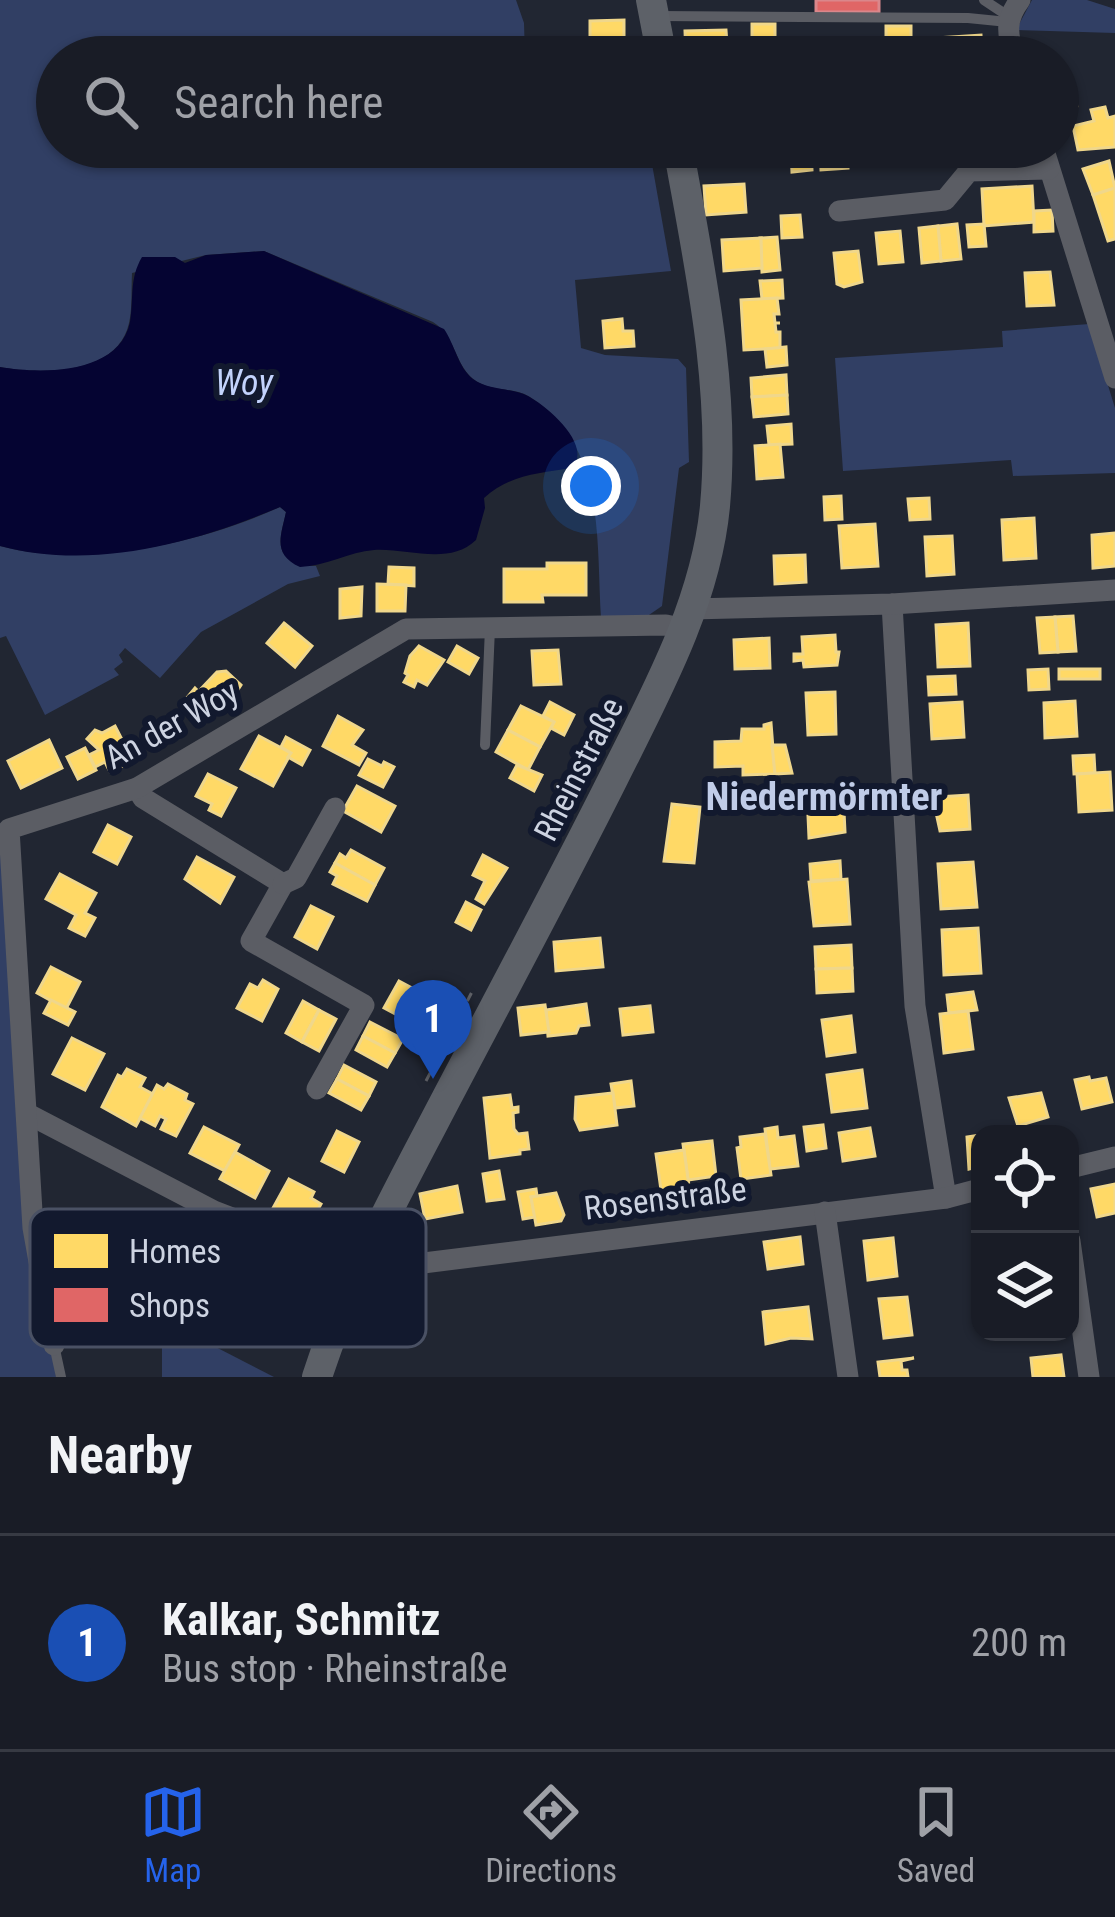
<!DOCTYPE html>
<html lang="en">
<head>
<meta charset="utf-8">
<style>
	:root { --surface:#191c26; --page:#262932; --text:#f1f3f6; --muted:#9fa1a7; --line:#373a43; --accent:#2563eb }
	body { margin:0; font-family:"Roboto Condensed",sans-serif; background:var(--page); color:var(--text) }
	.controls { position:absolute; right:36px; bottom:36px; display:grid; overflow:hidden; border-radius:24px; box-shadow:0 3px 9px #0004 }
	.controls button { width:108px; height:108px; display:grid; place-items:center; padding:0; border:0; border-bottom:3px solid var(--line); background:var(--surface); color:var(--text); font:60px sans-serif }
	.you { position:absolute; left:591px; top:486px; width:42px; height:42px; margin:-30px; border:9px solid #fff; border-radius:50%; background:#1a73e8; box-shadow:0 0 0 18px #1a73e833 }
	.badge { display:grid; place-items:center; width:78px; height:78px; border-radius:50%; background:var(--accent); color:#fff; font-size:39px; font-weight:700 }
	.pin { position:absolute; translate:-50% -99px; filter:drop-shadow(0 3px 6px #0008) }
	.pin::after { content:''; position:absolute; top:63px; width:42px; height:36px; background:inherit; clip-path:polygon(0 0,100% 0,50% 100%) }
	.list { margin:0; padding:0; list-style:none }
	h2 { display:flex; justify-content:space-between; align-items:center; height:156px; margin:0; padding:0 48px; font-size:51px }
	h2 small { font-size:39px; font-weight:400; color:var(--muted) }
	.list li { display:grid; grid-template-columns:78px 1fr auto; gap:36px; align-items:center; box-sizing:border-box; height:216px; padding:0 48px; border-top:3px solid var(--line) }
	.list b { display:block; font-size:45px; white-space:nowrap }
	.list p { margin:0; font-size:39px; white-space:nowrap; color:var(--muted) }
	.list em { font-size:39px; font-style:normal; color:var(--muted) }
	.icon { flex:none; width:66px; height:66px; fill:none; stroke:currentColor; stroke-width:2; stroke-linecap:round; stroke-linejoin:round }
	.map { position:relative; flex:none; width:1115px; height:1377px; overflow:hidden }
	.search { position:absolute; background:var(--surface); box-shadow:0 3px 9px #0004; left:36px; right:36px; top:36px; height:132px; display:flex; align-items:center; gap:30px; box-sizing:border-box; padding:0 42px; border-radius:66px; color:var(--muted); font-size:45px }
	.sheet { height:372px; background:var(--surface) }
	nav { display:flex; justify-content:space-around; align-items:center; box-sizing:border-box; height:168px; border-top:3px solid var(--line); background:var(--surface); font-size:33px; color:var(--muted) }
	nav a { display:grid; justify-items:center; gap:6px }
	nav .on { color:var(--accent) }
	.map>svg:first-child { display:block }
	.green { fill:#313f64 }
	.water { fill:#050432 }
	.homes { fill:#ffd966; stroke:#f0d78b; stroke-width:3 }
	.shops { fill:#e06666; stroke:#da878b; stroke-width:3 }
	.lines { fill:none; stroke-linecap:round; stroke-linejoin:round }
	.path { stroke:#62646a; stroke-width:3; stroke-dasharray:9 9; stroke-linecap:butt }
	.service { stroke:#5b5d64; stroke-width:10 }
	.minor { stroke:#5b5d64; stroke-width:21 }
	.secondary { stroke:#5d6168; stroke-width:30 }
	.labels { text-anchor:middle; stroke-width:12; stroke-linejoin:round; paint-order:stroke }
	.street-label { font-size:33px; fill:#cdd3e1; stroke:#12192e }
	.water-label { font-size:36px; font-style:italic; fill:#c3d3fc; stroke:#12192e }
	.quarter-label { font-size:39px; font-weight:bold; fill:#c0cce8; stroke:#12192e }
	.key { fill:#12192e; stroke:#4a5164; stroke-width:3 }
	.key-label { font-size:33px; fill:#cdd3e1 }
</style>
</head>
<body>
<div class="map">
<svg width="1115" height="1377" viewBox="0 0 1115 1377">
	<rect width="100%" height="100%" fill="#212632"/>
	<g class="green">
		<path d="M0 0H516L524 23 525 57H57V147H649L671 271 575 280 581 348 605 355 678 359 686 368 689 462 679 468 662 606 646 617 601 618C596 540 606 445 530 397 514 387 492 392 476 381 454 366 457 337 433 322L264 251 206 255 132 273C131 291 133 314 127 330 110 376 39 374 0 367Z"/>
		<path d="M1032 0H1087L1115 9V33L1016 30Z"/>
		<path d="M1089 324 1115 408V473L1013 476 1011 460 843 471 835 358 1003 347 1002 331Z"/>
		<path d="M280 507 286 512C281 536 272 553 299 566H316L320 576 288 584 201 632 160 678 125 648 119 655 123 662 114 669 119 675 45 715 6 636 0 638V546C85 569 202 543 280 507Z"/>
		<path d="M0 835 56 1377H0Z"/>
		<path d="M171 1324 274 1377H162V1336Z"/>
	</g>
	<path class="water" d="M264 251 444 329C455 345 458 367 473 379 489 391 510 387 528 396 548 407 593 445 572 468 539 473 509 475 484 498L485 508 476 540C449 566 408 548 374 550 349 552 326 566 300 567 272 554 281 536 286 512L280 507C196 543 92 571 0 546V367C41 374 119 375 130 322 134 298 129 279 142 257H175L185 263 206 255Z"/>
	<g class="homes">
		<path d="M624 20V44L590 45V21Z"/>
		<rect x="752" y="24" width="23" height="19"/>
		<rect x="886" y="26" width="25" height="20"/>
		<path d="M726 30 728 57H686L685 31Z"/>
		<path d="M981 35 982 57H938L937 38Z"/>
		<path d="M624 44V57H591L590 45Z"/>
		<path d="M1065 69 1077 106 1058 112V71Z"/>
		<path d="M1105 107 1108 118 1115 116V147L1078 150 1073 126 1094 121 1091 110Z"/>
		<path d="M820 147H847L848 168 821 170Z"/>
		<path d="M920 147H947L948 161 921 163Z"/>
		<path d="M811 150 812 170 792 172 791 151Z"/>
		<path d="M1109 161 1115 188 1093 195 1083 169Z"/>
		<path d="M744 184 746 212 706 215 704 186Z"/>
		<path d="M1032 186 1034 222 984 226 982 189Z"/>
		<path d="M1115 188V239L1108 241 1093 195Z"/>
		<path d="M1052 210 1053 231 1034 232V211Z"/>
		<path d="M800 215 802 237 782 238 781 216Z"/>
		<path d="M957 224 961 259 941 261 938 226Z"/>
		<path d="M984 224 986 246 969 247 967 225Z"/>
		<path d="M938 226 941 261 922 263 919 228Z"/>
		<path d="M900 231 903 262 879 264 876 233Z"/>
		<path d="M777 237 780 270 762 272 760 238Z"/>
		<path d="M761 238 762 268 724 271 722 240Z"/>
		<path d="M858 251 862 282 844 287 837 284 834 253Z"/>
		<path d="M1050 272 1054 305 1027 306 1025 273Z"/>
		<path d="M782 280 783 298 762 299 760 281Z"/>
		<path d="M777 298 779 314H774L775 323H780H775L776 332H780V348L744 350 741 300Z"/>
		<path d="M622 319 623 331H633L634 346 605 348 603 321Z"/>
		<path d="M786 347 787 365 767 367 765 349Z"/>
		<path d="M786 375 787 395 752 397 751 378Z"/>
		<path d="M787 395 788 414 754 417 752 397Z"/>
		<path d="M791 424 792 444 769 445 767 426Z"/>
		<path d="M780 444 783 477 757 479 755 446Z"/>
		<path d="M841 496 842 519 825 520 824 497Z"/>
		<path d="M929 498 930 519 910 520 908 499Z"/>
		<path d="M1034 518 1036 558 1004 560 1002 520Z"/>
		<path d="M875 524 878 566 842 568 839 526Z"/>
		<path d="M1115 533V566L1093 568 1092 535Z"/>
		<path d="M952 536 954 574 927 576 925 537Z"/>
		<path d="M805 555 806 582 775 584 774 556Z"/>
		<path d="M547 563H586V595H542L543 602H504V569H547Z"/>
		<path d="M389 567 414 568V586L388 584Z"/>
		<path d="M377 584 406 585 405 611H377Z"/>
		<path d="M362 587 361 616 340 618V589Z"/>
		<path d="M1073 616 1076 651 1058 652 1055 617Z"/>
		<path d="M1055 617 1058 652 1040 653 1037 618Z"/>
		<path d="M284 623 312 646 295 667 267 643Z"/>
		<path d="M968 623 970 666 938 667 936 625Z"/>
		<path d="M835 635 836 652H839L837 665 804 667 803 660 794 661V654H803L802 637Z"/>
		<path d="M769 638 770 668 735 669 734 640Z"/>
		<path d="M419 646 444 660 427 685 417 680 414 687 404 682 408 675 405 673 410 656Z"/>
		<path d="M457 646 478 658 469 674 448 662Z"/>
		<path d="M558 650 561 684 534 685 532 651Z"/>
		<path d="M1048 669 1049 689 1029 690 1028 670Z"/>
		<rect x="1059" y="669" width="41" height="10"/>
		<path d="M226 671 241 685 230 702 218 710 198 692 217 672Z"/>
		<path d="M955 676 956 694 929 695 928 677Z"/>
		<path d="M195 688 215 707 205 718 185 700Z"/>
		<path d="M835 692 836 734 808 735 806 693Z"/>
		<path d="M1075 701 1077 736 1045 738 1044 703Z"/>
		<path d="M550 702 574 715 564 735 551 728 554 722 543 716Z"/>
		<path d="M962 702 964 737 932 739 930 704Z"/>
		<path d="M521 706 554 722 540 747 508 730Z"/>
		<path d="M338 716 363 730 352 745 366 753 359 765 323 746Z"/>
		<path d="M771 723 775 774 743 775V766L715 767V742L741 741 742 729H764V725Z"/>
		<path d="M115 726 133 761 110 772 105 762 95 767 89 755 99 750 87 739 95 730 102 733Z"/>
		<path d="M508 730 540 747 528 770 496 752Z"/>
		<path d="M259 736 291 753 273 786 241 769Z"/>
		<path d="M286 737 310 750 302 765 288 757 291 753 281 747Z"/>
		<path d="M49 740 62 768 21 788 8 761Z"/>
		<path d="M772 745H785L792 773 775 774Z"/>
		<path d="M85 748 96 770 78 779 67 757Z"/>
		<path d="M1094 755 1095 773 1074 774 1073 756Z"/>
		<path d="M368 759 382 766 384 762 394 767 383 787 359 775Z"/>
		<path d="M517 765 542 775 534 791 510 778Z"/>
		<path d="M1110 772 1112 810 1079 812 1077 774Z"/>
		<path d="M208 774 236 788 221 816 209 810 212 804 196 796Z"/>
		<path d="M357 786 395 806 381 832 343 811Z"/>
		<path d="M843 791 845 832 809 838 807 793Z"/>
		<path d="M968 795 970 829 940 831 935 808H939L938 797Z"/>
		<path d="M672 804 700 807 694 863 664 861Z"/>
		<path d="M108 825 131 837 117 864 94 852Z"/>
		<path d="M351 850 384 868 375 885 335 863 340 854 346 858Z"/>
		<path d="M483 855 507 868 484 904 476 899 485 881 473 875Z"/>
		<path d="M197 857 234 877 220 903 185 879Z"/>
		<path d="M840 861 841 879 811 881 810 864Z"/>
		<path d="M973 862 977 907 941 909 938 864Z"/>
		<path d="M335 863 375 885 367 901 333 884 337 876 330 872Z"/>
		<path d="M60 874 96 893 85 913 95 918 85 936 69 928 76 915 46 899Z"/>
		<path d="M847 879 850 924 814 926 809 882Z"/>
		<path d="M466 902 481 910 471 930 456 922Z"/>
		<path d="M311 906 333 917 317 949 295 937Z"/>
		<path d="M978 928 981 973 944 975 942 930Z"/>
		<path d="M600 938 603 967 556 971 554 942Z"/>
		<path d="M851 945 852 968 816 969 815 947Z"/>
		<path d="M51 967 80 982 66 1009 37 993Z"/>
		<path d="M852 968 853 991 817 993 816 969Z"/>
		<path d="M263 980 278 989 262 1021 237 1008 250 984 258 988Z"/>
		<path d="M399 981 431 998 416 1025 384 1008Z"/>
		<path d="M973 992 977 1010 949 1013 947 995Z"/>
		<path d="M51 1000 75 1012 68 1025 44 1013Z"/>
		<path d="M303 1001 319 1010 302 1042 286 1033Z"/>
		<path d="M586 1004 589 1025 579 1026 576 1033 548 1036 546 1010Z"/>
		<path d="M545 1005 549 1032 521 1035 518 1008Z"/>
		<path d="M650 1006 653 1032 623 1035 620 1009Z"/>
		<path d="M319 1010 336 1019 319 1051 302 1042Z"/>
		<path d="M968 1011 973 1049 944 1053 940 1014Z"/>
		<path d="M851 1016 855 1052 827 1056 822 1020Z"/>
		<path d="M370 1022 403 1039 395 1053 363 1036Z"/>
		<path d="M363 1036 395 1053 387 1067 356 1050Z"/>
		<path d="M72 1038 104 1054 85 1090 53 1074Z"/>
		<path d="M344 1065 376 1082 369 1096 337 1079Z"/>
		<path d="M127 1069 145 1078 140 1087 153 1094 136 1126 102 1107 118 1075 122 1077Z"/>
		<path d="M862 1070 867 1108 832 1112 827 1075Z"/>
		<path d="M1089 1077 1090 1081 1106 1078 1112 1102 1082 1109 1075 1080Z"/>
		<path d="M337 1079 369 1096 361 1110 329 1093Z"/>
		<path d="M631 1081 634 1106 615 1108 611 1084Z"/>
		<path d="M168 1084 187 1094 185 1100 193 1104 176 1136 161 1129 166 1119 160 1116 155 1126 140 1118 157 1085 164 1089Z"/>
		<path d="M613 1093 617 1125 580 1130 575 1119 576 1097Z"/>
		<path d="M1041 1093 1048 1117 1018 1126 1009 1098Z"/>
		<path d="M510 1095 512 1108 518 1107V1112L513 1113 514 1129 518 1134 527 1133 529 1149 520 1150V1154L490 1158 484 1098Z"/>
		<path d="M823 1125 826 1148 807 1151 804 1127Z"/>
		<path d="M204 1127 239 1145 225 1171 190 1153Z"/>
		<path d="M777 1127 778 1138 794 1136 798 1166 770 1169 765 1129Z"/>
		<path d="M870 1128 875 1156 843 1161 839 1133Z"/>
		<path d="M337 1131 359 1142 344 1172 322 1161Z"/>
		<path d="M765 1134 771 1175 741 1179 737 1148 741 1147 740 1137Z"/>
		<path d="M980 1135V1166L969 1169 967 1137Z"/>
		<path d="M712 1141 716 1176 688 1180 683 1144Z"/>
		<path d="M684 1150 689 1186 661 1190 656 1154Z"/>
		<path d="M235 1152 269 1171 255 1198 220 1179Z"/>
		<path d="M499 1171 504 1199 487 1201 483 1174Z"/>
		<path d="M289 1179 314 1192 311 1198 321 1204 307 1229 272 1210Z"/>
		<path d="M1115 1184V1213L1097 1217 1091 1189Z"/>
		<path d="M457 1186 462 1212 425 1219 420 1194Z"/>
		<path d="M536 1189 537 1196 531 1197 535 1217 523 1219 518 1192Z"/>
		<path d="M556 1193 564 1215 561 1221 536 1225 531 1197Z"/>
		<path d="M800 1237 803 1264 768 1269 764 1242Z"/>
		<path d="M893 1238 897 1276 868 1280 864 1241Z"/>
		<path d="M907 1297 912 1335 884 1338 879 1299Z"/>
		<path d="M808 1307 812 1339 791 1338 766 1344 763 1312Z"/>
		<path d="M1061 1355 1064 1377H1033L1031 1358Z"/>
		<path d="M914 1358 901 1361 902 1370H907L908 1377H880L878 1362Z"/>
	</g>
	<rect class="shops" x="816" y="0" width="63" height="12"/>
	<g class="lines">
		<path class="path" d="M426 1081 474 988"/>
		<g class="service">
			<path d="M984 0 1008 16"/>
			<path d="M658 16 968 18 1008 22"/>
			<path d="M485 745 490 628"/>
			<path d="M54 1345 61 1377"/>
		</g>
		<g class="minor">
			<path d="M1014 57C1007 33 1005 20 1020 0"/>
			<path d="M1043 147 1115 378"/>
			<path d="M839 211 945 200 969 171 1049 169"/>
			<path d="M892 604 915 1006 946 1198"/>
			<path d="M691 609 892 604 1115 590"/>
			<path d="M137 788 143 798 283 884 251 941 364 1005 317 1089"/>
			<path d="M283 884 296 878 335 808"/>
			<path d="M28 1114 214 1211 367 1270 946 1198 980 1189"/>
			<path d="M1070 1168 1115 1157"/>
			<path d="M825 1212 848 1377"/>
			<path d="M1070 1241 1089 1377"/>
			<path d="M54 1345 33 1228 9 829 137 788 406 629 666 625 685 629"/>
		</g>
		<g class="secondary">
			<path d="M651 0 662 57"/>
			<path d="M317 1377C346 1287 390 1206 434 1122 494 1007 556 893 614 777 656 693 706 602 715 506 726 386 699 265 678 147"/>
		</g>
	</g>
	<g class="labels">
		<g class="street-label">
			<text transform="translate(171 724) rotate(-29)" y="12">An der Woy</text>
			<text transform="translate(578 769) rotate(-63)" y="12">Rheinstraße</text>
			<text transform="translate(665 1198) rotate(-7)" y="12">Rosenstraße</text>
		</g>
		<g class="water-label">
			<text x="244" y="395">Woy</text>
		</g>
		<g class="quarter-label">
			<text x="824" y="810">Niedermörmter</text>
		</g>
	</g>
	<rect x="30" y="1209" width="396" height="138" rx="18" class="key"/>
	<rect x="54" y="1234" width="54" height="34" fill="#ffd966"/>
	<rect x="54" y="1288" width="54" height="34" fill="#e06666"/>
	<g class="key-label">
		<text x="129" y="1263">Homes</text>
		<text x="129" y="1317">Shops</text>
	</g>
</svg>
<div class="controls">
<button><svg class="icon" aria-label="locate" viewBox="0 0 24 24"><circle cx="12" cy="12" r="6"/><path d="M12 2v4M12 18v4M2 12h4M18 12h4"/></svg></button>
<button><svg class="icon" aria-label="layers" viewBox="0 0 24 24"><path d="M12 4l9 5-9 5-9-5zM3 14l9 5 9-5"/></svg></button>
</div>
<div class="you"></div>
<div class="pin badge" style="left:433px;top:1079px;background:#1a4fb4">1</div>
<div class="search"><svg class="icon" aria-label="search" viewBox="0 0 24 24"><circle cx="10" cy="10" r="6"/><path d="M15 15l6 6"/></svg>Search here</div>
</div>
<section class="sheet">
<h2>Nearby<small></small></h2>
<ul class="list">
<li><span class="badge" style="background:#1a4fb4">1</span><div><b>Kalkar, Schmitz</b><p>Bus stop · Rheinstraße</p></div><em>200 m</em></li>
</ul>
</section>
<nav>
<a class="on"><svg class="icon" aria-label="map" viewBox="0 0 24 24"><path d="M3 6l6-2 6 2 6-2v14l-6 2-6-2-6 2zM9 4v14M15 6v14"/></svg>Map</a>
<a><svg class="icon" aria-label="directions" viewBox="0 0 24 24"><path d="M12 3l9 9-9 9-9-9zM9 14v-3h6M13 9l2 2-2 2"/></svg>Directions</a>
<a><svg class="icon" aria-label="saved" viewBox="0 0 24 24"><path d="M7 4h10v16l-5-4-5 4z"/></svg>Saved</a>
</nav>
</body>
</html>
